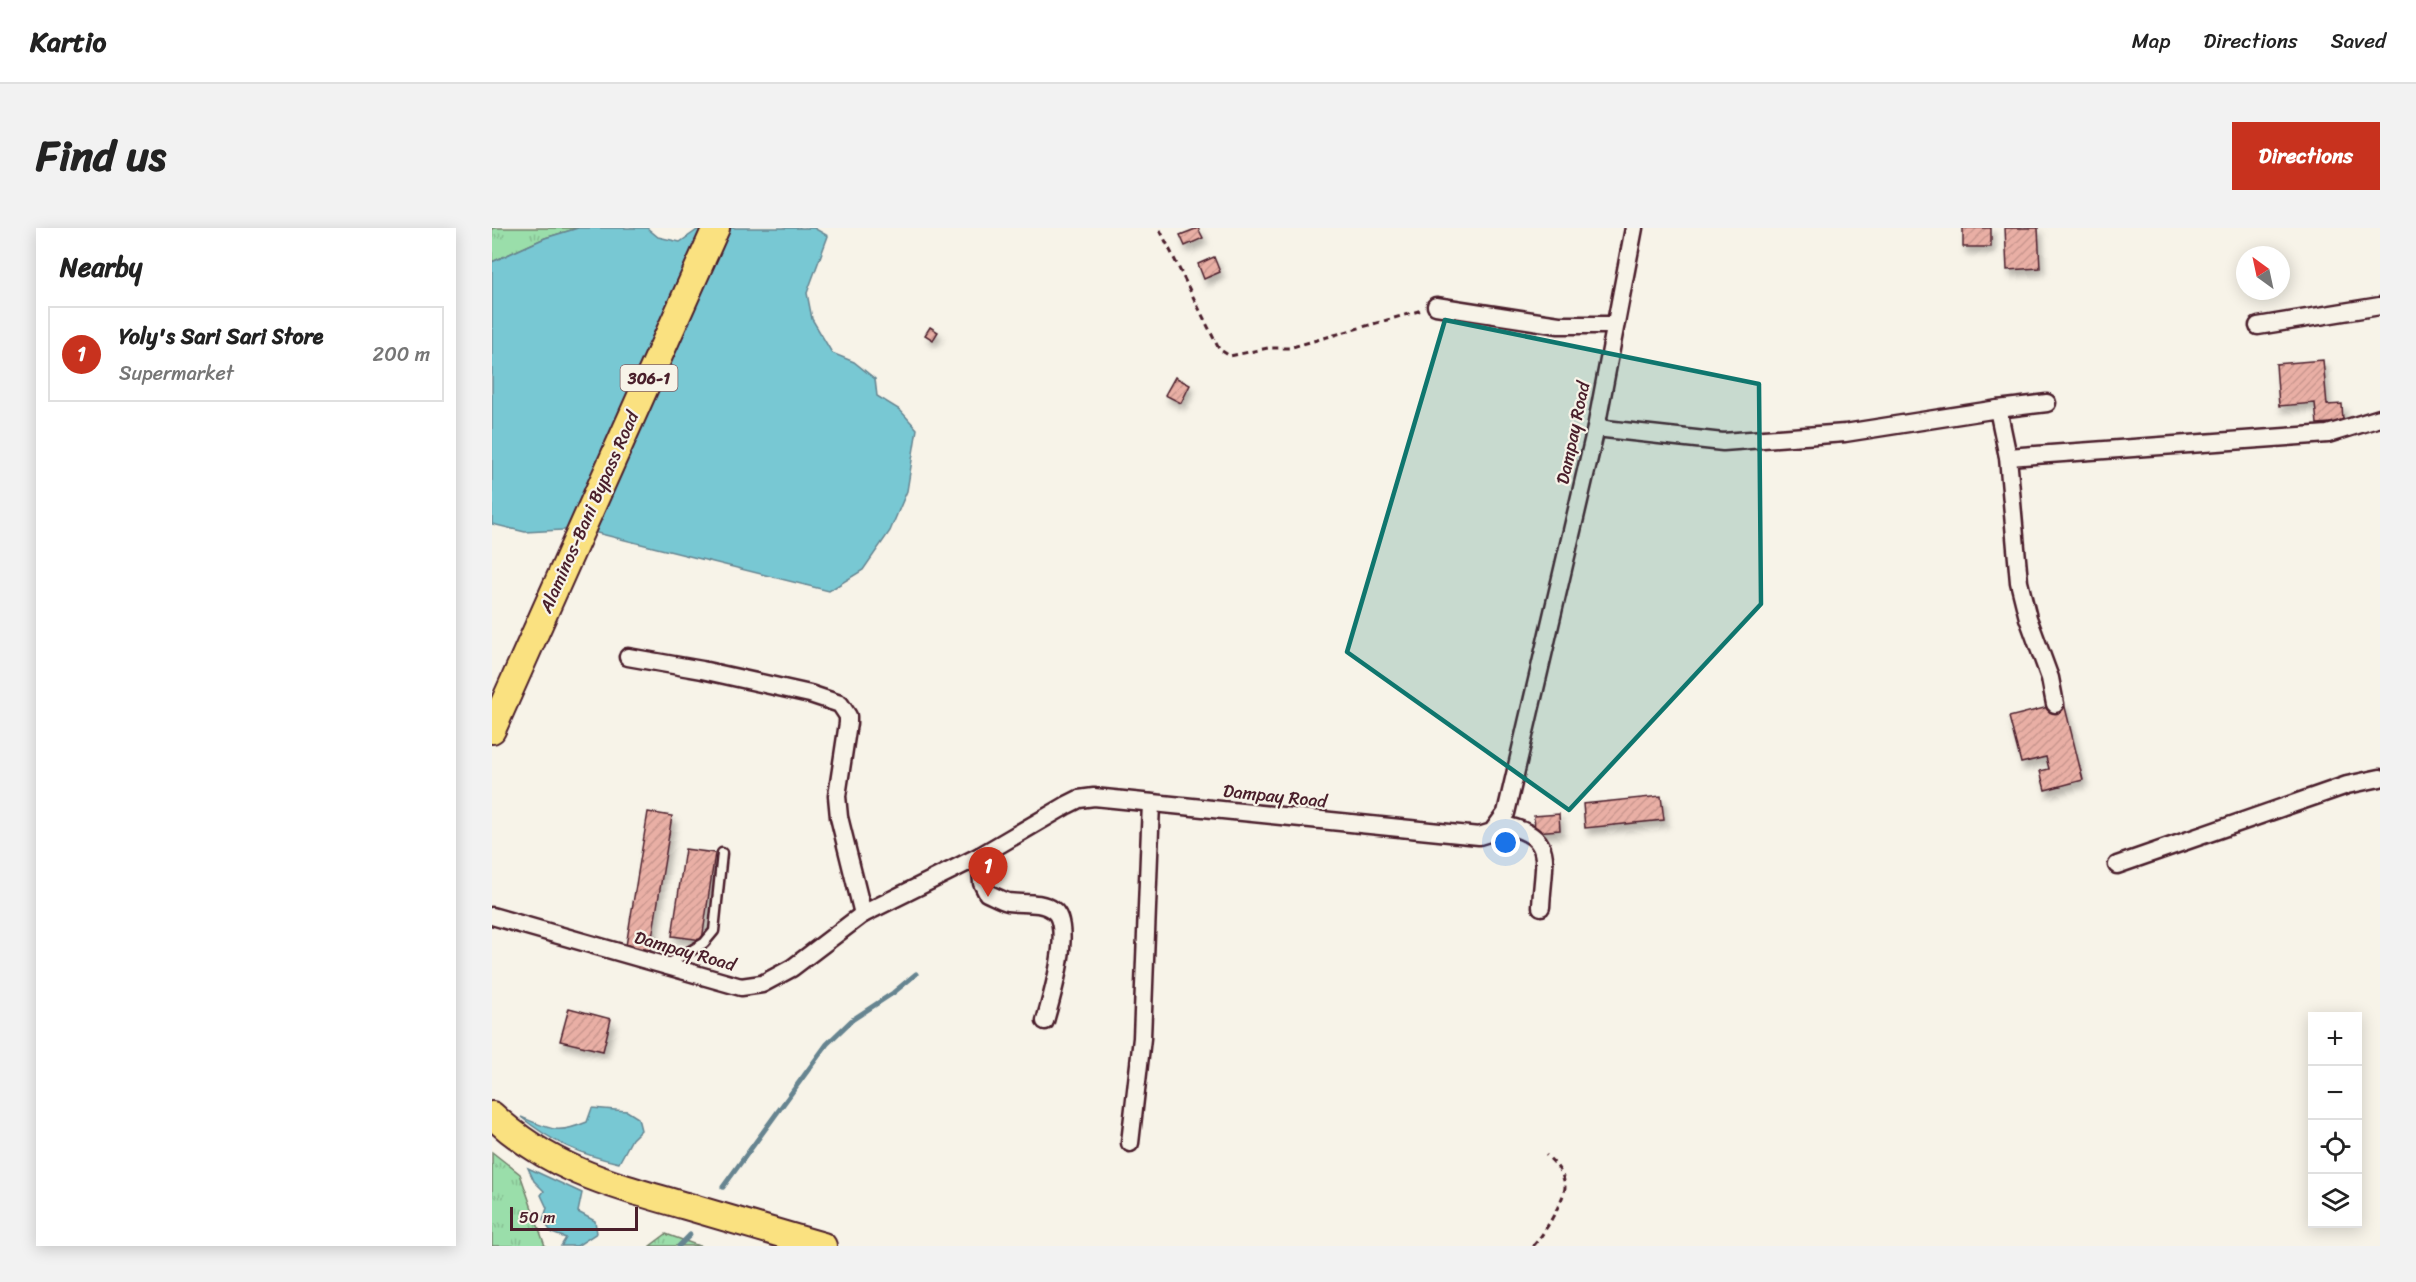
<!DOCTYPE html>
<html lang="en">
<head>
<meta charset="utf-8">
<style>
	:root { --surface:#fff; --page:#f2f2f2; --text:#222; --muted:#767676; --line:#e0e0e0; --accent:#c8321e }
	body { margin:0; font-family:Sriracha,sans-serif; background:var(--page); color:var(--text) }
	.controls { position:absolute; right:18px; bottom:18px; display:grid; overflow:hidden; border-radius:0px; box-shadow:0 3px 15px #0003 }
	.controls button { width:54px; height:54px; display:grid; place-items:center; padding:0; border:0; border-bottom:2px solid var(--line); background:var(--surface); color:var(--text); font:30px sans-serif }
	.compass { position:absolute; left:1744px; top:18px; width:54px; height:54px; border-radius:50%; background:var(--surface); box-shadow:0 3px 15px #0003; rotate:327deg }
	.scale { position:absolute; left:18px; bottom:15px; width:128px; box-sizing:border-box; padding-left:6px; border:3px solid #4a1f2b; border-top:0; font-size:16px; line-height:21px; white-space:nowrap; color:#4a1f2b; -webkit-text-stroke:4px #f7f3e8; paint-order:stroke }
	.you { position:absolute; left:1014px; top:615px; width:21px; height:21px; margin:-15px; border:4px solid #fff; border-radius:50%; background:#1a73e8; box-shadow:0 0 0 9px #1a73e833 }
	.badge { display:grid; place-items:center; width:39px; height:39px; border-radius:50%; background:var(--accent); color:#fff; font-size:20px; font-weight:700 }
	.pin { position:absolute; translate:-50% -50px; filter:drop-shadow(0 2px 3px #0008) }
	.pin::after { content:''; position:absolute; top:32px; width:21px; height:18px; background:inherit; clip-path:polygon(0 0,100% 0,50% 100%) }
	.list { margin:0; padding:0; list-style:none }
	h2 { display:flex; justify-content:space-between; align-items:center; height:78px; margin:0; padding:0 24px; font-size:26px }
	h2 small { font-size:20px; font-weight:400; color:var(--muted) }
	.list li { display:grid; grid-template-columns:39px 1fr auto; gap:18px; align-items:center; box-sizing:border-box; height:96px; margin:0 12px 12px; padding:0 12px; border:2px solid var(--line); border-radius:0px }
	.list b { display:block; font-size:22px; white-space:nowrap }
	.list p { margin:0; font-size:20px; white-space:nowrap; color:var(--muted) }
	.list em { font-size:20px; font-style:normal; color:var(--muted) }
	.icon { flex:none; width:33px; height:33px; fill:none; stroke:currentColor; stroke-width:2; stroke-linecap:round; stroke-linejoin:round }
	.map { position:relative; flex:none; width:1888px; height:1018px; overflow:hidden; border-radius:0px }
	header { display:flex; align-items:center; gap:36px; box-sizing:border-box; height:84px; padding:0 30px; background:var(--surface); border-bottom:2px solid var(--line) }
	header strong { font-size:28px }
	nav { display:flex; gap:33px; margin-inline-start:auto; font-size:21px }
	.intro { display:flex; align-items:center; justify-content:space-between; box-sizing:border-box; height:144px; padding:0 36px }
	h1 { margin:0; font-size:42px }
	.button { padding:15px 27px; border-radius:0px; background:var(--accent); color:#fff; font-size:21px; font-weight:700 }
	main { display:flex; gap:36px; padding:0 36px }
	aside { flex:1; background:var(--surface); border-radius:0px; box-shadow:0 3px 15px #0003 }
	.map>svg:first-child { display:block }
	.grass { fill:url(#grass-tufts); stroke:#727e6a; stroke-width:1.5 }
	.water { fill:#78c8d3; stroke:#668490; stroke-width:1.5 }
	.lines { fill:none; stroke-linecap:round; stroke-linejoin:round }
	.stream { stroke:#668490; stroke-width:5 }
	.building { fill:url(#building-hatch); stroke:#4a1f2b; stroke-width:1.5; filter:url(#shadow) }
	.service-casing { stroke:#4a1f2b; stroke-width:13 }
	.minor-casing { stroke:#4a1f2b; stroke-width:21 }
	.primary-casing { stroke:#4a1f2b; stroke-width:30 }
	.path { stroke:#4a1f2b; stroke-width:3; stroke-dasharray:6 4.5; stroke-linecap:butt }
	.service { stroke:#f7f3e8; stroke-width:8 }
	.minor { stroke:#f7f3e8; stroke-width:16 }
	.primary { stroke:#fae180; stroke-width:26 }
	.marked { fill:#0f766e; fill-opacity:0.2; stroke:#0f766e; stroke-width:4.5; stroke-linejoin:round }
	.labels { text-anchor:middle; stroke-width:4.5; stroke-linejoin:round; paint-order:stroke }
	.shield { fill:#f7f3e8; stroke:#7e5f64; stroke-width:1.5 }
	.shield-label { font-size:16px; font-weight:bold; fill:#4a1f2b }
	.street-label { font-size:18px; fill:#4a1f2b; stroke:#f7f3e8 }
</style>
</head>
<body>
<header>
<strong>Kartio</strong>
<nav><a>Map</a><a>Directions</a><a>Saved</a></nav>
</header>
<div class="intro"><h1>Find us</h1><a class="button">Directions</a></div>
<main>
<aside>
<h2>Nearby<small></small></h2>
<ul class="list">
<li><span class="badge">1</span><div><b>Yoly's Sari Sari Store</b><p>Supermarket</p></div><em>200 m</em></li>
</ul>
</aside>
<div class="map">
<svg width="1888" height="1018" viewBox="0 0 1888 1018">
	<defs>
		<pattern id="grass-tufts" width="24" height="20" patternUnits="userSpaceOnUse" patternTransform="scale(1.5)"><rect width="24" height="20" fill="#9adeaa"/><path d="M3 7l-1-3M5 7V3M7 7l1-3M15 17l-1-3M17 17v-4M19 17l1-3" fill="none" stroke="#86be92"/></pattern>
		<pattern id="building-hatch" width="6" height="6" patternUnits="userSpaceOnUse" patternTransform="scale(1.5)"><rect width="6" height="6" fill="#e9afa5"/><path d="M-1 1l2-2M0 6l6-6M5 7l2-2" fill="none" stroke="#c9968e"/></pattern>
		<filter id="shadow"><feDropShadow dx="3.5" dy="6" stdDeviation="3" flood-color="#0004"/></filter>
	</defs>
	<rect width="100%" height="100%" fill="#f7f3e8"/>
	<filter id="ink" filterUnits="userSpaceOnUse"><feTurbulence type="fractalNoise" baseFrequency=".0167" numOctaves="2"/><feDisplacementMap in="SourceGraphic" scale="12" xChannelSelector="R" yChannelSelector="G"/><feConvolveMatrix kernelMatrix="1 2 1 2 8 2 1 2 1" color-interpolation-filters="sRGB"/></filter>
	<g filter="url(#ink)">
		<g class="grass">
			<path d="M0 0H86L53 10 0 34Z"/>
			<path d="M0 924 28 946 53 1018H0Z"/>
			<path d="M174 1006 207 1018H209H158Z"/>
		</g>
		<g class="water">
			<path d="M86 0H155L166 9 188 14 208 0H322L336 8 315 65 320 91 340 125 362 134 383 151 385 168 408 182 425 201 415 263 398 303 371 342 337 363 89 301 33 304 0 296V34L53 10Z"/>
			<path d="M100 880 135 883 146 890 149 902 140 911 127 935C87 926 61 915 29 889 59 901 64 907 95 894Z"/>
			<path d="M36 940 90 965 86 984 103 993 105 1005 85 1018H69L74 1010 60 1005 51 992 55 980 49 967 52 963 42 953Z"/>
		</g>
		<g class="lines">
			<g class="stream">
				<path d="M231 959 335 816 360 792 401 765 424 746"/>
				<path d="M187 1018 198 1007"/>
			</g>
		</g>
		<g class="building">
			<path d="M706 0 711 10 693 18 688 7Z"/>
			<rect x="1471" y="0" width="28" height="19"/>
			<path d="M1513 0H1546L1548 40 1515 42Z"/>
			<path d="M722 29 728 44 712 51 706 36Z"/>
			<path d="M438 99 446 104 441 112 433 107Z"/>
			<path d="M1831 132 1835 177 1850 176 1851 194 1825 196 1823 175 1787 178 1784 136Z"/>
			<path d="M683 149 698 157 689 175 673 167Z"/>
			<path d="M1572 475 1591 552 1553 562 1548 543 1557 541 1554 529 1529 535 1517 489Z"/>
			<path d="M1169 568 1172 592 1093 600 1091 576Z"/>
			<path d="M156 584 180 588 158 722 134 718Z"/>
			<path d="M1067 586 1068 602 1043 604 1042 588Z"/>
			<path d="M193 621 223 625 210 712 180 708Z"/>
			<path d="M77 780 119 791 111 823 68 813Z"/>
		</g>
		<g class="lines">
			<g class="service-casing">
				<path id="service" d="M174 737 212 715 222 703 230 625"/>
			</g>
			<g class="minor-casing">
				<g id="minor">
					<path d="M944 78 1067 97H1122"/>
					<path d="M1766 98 1888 78"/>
					<path d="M1506 181 1555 175"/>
					<path d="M1104 200 1231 214 1353 205 1506 181 1516 229 1527 354 1536 390 1558 450 1563 476"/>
					<path d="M1516 229 1836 206 1888 190"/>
					<path d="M136 429 210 442 318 466 348 476 356 488V495L345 568 347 589 371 686"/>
					<path d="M1008 596C1066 608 1051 631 1049 679"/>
					<path d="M488 628 490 655 495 665C502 668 509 672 516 674 531 676 549 673 561 682 582 696 559 772 553 793"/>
					<path d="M1625 637 1855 557 1888 550"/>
					<path d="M0 688 249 759 270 756 300 740 371 686 488 628 575 577 587 571 602 569 987 608 1000 604 1014 585 1104 200 1142 0"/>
					<path d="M638 915 650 810 659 575"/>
				</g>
			</g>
			<g class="primary-casing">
				<g id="primary">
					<path d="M0 502 224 0"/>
					<path d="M0 887C57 941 120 957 194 978 239 991 285 1005 331 1018"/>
				</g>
			</g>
			<g class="path">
				<path d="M668 2 727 121 738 128 776 120H797L930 82"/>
				<path d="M1041 1018C1050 1010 1073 970 1073 959 1072 945 1064 936 1054 927"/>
			</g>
			<use href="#service" class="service"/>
			<use href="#minor" class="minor"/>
			<use href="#primary" class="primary"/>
		</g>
	</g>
	<path class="marked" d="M953 92 1267 156 1269 376 1077 582 855 424Z"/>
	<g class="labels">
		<rect class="shield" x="128.5" y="137" width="57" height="26" rx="4.5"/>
		<g class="shield-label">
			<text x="157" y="156">306-1</text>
		</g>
		<g class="street-label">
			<text transform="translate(1081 205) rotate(-78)" y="6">Dampay Road</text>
			<text transform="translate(97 284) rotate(-66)" y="6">Alaminos-Bani Bypass Road</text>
			<text transform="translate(783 568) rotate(6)" y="6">Dampay Road</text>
			<text transform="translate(193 723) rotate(16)" y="6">Dampay Road</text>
		</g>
	</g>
</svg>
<div class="controls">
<button>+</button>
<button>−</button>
<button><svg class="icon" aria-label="locate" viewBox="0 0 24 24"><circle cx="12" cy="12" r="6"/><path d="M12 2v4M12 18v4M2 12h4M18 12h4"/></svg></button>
<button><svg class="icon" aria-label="layers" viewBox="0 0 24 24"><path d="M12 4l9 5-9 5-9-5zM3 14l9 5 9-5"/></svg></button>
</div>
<svg class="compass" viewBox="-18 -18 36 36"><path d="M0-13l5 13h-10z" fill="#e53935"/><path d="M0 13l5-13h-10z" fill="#767676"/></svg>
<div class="scale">50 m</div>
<div class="you"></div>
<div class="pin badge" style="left:496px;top:669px">1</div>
</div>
</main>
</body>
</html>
